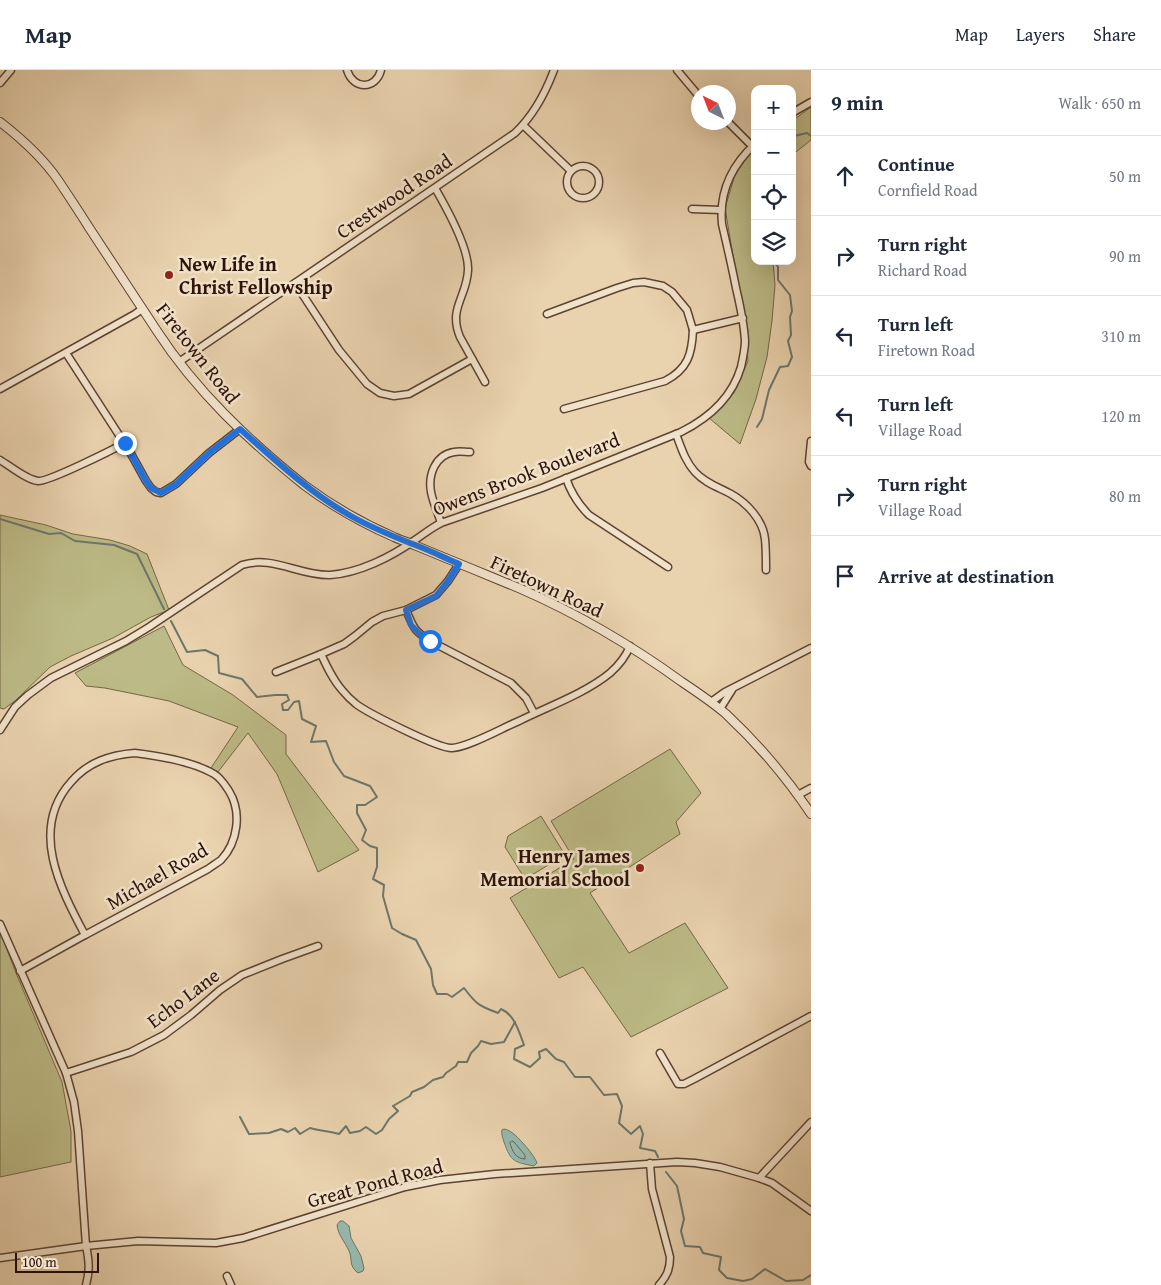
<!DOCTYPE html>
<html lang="en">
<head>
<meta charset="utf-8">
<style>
	:root { --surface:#fff; --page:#f6f6f7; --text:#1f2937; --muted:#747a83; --line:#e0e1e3 }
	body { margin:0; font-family:"Gentium Book Plus",serif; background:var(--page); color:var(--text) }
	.controls { position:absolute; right:15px; top:15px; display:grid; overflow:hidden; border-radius:10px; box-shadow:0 5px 20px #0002 }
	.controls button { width:45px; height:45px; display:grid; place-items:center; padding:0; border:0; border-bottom:1px solid var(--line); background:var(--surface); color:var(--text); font:25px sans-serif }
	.compass { position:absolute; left:691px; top:15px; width:45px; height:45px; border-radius:50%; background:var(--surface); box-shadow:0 5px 20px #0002; rotate:318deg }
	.scale { position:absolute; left:15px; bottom:12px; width:84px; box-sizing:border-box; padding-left:5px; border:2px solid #2e1308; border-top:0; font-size:14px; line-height:18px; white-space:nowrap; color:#2e1308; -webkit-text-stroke:4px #f1e2ca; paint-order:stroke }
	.stop { position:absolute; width:15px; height:15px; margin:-11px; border:4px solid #1a73e8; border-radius:50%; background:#fff }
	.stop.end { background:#1a73e8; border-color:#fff; box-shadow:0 1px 5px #0008 }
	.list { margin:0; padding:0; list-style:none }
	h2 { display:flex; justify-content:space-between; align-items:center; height:65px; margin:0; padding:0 20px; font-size:21px }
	h2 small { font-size:16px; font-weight:400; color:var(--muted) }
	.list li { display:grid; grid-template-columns:32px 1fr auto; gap:15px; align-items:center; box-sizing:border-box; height:80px; padding:0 20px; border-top:1px solid var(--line) }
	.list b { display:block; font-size:19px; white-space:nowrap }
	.list p { margin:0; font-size:16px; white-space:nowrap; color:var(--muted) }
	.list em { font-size:16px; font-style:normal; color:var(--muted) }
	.icon { flex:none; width:28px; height:28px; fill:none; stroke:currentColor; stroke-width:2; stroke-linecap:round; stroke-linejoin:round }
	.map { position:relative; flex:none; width:811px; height:1215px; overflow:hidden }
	header { display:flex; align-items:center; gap:30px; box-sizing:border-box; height:70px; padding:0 25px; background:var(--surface); border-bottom:1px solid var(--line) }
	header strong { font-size:24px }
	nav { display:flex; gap:28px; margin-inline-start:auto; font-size:18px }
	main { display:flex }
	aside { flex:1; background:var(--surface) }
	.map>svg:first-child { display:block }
	.green { fill:#bcba86; stroke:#756647 }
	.water { fill:#97b8ac; stroke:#6d766a }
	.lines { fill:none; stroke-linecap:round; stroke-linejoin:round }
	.shore { stroke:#62665a; stroke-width:1 }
	.stream { stroke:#6d766a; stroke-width:2 }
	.minor-casing { stroke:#5d4332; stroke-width:9 }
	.tertiary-casing { stroke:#5d4332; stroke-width:10 }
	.minor { stroke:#f1e2ca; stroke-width:6 }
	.tertiary { stroke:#f1e2ca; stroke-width:8 }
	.route { stroke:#1a73e8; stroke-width:6 }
	.poi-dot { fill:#8f2418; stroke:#f1e2ca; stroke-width:2 }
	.labels { text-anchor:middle; stroke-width:5; stroke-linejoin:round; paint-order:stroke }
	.street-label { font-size:20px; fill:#2e1308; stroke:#f1e2ca }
	.poi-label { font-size:20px; font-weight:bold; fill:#2e1308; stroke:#f1e2ca; text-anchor:start }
</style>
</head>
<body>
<header>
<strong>Map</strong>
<nav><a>Map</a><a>Layers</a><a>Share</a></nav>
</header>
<main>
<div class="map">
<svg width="811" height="1215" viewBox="0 0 811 1215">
	<rect width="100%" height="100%" fill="#e9d2ae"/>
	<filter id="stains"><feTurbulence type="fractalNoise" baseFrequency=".004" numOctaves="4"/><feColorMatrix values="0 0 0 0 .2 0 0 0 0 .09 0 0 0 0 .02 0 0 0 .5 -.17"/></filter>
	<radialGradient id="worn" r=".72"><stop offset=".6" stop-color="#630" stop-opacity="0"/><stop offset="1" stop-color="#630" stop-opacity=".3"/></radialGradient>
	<g class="green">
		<path d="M811 37V70L792 85V51Z"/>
		<path d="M755 79V191H773L775 215 772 251 767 287 756 329 740 374 709 348 734 323 748 291 745 250 741 233 725 138 735 105 748 86Z"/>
		<path d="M0 445 46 455 73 464 110 470 130 476 147 484 169 540 151 547 113 568 71 586 50 597 16 630 4 639 0 638Z"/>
		<path d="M164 556 183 595 233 625 286 665V684L359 780 318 802 277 704 248 663 218 702 211 698 238 657 169 631 105 618 86 616 75 603Z"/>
		<path d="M670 679 701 723 676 752 680 764 590 823 629 883 685 853 728 918 631 967 583 897 559 908 510 828 574 789 551 751Z"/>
		<path d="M541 746 565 785 525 809 505 777 508 766Z"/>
		<path d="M0 861 16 903 62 1012 71 1061V1092L0 1107Z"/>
	</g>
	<g class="water">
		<path d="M504 1059C508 1060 508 1060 511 1062 518 1066 535 1086 537 1093L534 1096C514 1092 511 1092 504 1072 503 1068 501 1065 502 1060Z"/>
		<path d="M340 1151H343L349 1156 351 1168 361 1186 364 1198 363 1201 358 1203C348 1195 353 1190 349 1181 345 1172 338 1165 337 1155Z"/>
	</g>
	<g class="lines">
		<path class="shore" d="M512 1071 514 1072 525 1085V1089C516 1089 512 1081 510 1073Z"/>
		<g class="stream">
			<path d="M792 69 794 66 807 63 811 66"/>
			<path d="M757 357 762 349 769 320 780 297 788 296 792 287 788 271 791 265 790 247 792 241 790 225 778 210V197L774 191"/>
			<path d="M0 449 49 464 61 463 75 471 114 475 137 484 164 539"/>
			<path d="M171 551 187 582 205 580 218 586 219 603 242 609 257 627 275 625H287L289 630 282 634 283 640H288L294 632 299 631 302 649 316 656 311 672 326 671 334 692 344 706 370 716 377 727 365 735H357V743L366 760 362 770 370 776 377 778V797L373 809 384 815 383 826 392 858 402 864 416 870 431 899 433 915 437 924H447L452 927 464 918C476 934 479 936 498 943L501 939C515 945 519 962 524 975L515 979 514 989 530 997 540 988 539 982 546 979 556 989 564 992 575 1007H590L604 1025 617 1024 622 1036 619 1053 631 1064 640 1056 643 1064 640 1078 655 1081 658 1087"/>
			<path d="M240 1047 249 1064 269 1063 281 1059 288 1062 295 1058 300 1064 310 1058C320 1061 329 1061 339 1064L346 1056 350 1063 360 1061 366 1057 376 1064 382 1060 389 1049 398 1041 393 1036 410 1026 412 1022 424 1017 433 1010 443 1007 446 1003 456 996 458 992H467L471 983 478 976 481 971 491 974 504 972 515 952"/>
			<path d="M666 1102 677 1116 684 1149 681 1161 685 1176 700 1177 703 1183 721 1187 719 1200 727 1208 743 1211 752 1209 765 1199 786 1211 803 1210 811 1205"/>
		</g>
		<g class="minor-casing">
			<g id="minor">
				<path d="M347 0C353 20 376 20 381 0"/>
				<path d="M677 0 698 25"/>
				<path d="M0 13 11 0"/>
				<path d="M792 43 811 32"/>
				<path d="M728 52 752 76"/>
				<path d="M523 55 571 101"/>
				<circle cx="583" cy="112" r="16"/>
				<path d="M435 118C446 137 469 179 468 200 467 227 448 238 460 267L485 312"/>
				<path d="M692 139 721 140"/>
				<path d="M295 213 339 280 367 314 380 323 394 326 409 324 472 289"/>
				<path d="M547 244 617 218 633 213 644 212 663 216 672 222 687 240 693 260 743 248"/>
				<path d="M66 283 130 382 146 411 151 418 156 422 161 423 176 414 209 383 240 359"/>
				<path d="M179 292 515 63C534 45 545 24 554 0"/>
				<path d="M0 319 135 244 142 239"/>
				<path d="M564 339 665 311C688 299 692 284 693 260"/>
				<path d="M676 364C681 377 685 391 695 402 705 413 718 417 731 424 747 433 763 450 765 469 766 479 766 490 766 500"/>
				<path d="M811 371 809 392 811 396"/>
				<path d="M0 390C10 396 27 410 38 411 48 412 112 380 125 373"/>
				<path d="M566 408C571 423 578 434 589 445L668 497"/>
				<path d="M441 453C438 443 433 433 431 422 428 405 435 385 454 382 459 381 465 382 470 382"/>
				<path d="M406 540C414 558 413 560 430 571L511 613 526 628 534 643"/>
				<path d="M321 584C327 597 333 610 342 620 346 625 351 630 356 634 368 643 439 679 452 678 469 677 502 658 519 651 547 637 586 623 610 603 618 596 626 586 630 576"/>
				<path d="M276 602 321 584 344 574 355 566 372 552 383 546 406 540 436 525 448 511 459 494"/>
				<path d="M711 632 725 622 811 578"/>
				<path d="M720 639 732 620"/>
				<path d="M0 660 15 637 28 625 51 608 126 571 149 557 242 495C272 485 300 506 330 505 359 503 391 487 415 470 424 464 431 458 441 453L542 418 681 362C709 348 732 328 741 297 743 288 745 279 745 271 744 253 740 235 736 218 732 197 727 176 722 154 719 122 731 96 755 74"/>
				<path d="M135 683C159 686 194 692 214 704 221 708 225 715 229 721 242 742 238 772 221 790 217 793 212 796 208 799L85 865C60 818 29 759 71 712 88 692 110 685 135 683Z"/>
				<path d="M798 725 811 718"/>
				<path d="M0 854 66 1003 74 1032 78 1061 86 1176C89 1190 90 1200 86 1215"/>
				<path d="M20 901 85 865"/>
				<path d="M660 983 678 1014H684L694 1009 811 946"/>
				<path d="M66 1003 131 982 164 965 191 945 220 920 242 905 282 889 318 876"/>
				<path d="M650 1093 652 1119 670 1187C670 1199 667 1206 659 1215"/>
				<path d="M759 1108 811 1052"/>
				<path d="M0 1188 86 1176 138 1171 216 1173 243 1168 405 1117 440 1110 495 1104 677 1092 695 1093 720 1097 759 1108 772 1113 811 1141"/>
				<path d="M227 1206 231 1215"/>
			</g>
		</g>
		<g class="tertiary-casing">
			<path id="tertiary" d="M0 52C22 69 42 87 58 110 68 125 78 140 88 156 111 191 134 226 157 261 196 321 248 370 304 415 332 436 362 453 394 467 400 470 408 472 414 475 450 490 485 504 521 519 578 544 631 575 682 612 697 622 712 632 726 644 758 674 787 708 811 744"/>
		</g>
		<use href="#minor" class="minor"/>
		<use href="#tertiary" class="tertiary"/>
	</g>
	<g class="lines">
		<path class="route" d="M125 373 146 411 151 418 161 423 176 414 209 383 240 359C275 390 310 423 351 446 370 457 390 465 410 473 427 479 443 487 459 494L448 511 436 526 406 540 411 555 420 564 430 571"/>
	</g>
	<g class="poi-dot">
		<circle cx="169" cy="205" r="5"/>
		<circle cx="640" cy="798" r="5"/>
	</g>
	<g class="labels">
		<g class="street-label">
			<text transform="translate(394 126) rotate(-34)" y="7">Crestwood Road</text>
			<text transform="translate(198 283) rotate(52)" y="7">Firetown Road</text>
			<text transform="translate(526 404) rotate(-21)" y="7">Owens Brook Boulevard</text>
			<text transform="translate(547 516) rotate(25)" y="7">Firetown Road</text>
			<text transform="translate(157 806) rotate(-30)" y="7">Michael Road</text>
			<text transform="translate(183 928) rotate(-37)" y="7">Echo Lane</text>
			<text transform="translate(375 1113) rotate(-15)" y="7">Great Pond Road</text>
		</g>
		<g class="poi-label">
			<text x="179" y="201">New Life in<tspan x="179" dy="23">Christ Fellowship</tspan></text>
			<text x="630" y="793" text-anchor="end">Henry James<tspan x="630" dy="23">Memorial School</tspan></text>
		</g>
	</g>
	<rect width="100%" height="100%" filter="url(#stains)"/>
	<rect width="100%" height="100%" fill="url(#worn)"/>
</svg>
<div class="controls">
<button>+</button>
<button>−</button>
<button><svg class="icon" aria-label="locate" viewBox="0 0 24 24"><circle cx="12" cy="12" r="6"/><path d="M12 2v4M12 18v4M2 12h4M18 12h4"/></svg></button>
<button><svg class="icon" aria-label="layers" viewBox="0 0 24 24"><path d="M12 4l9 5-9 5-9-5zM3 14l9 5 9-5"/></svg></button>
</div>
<svg class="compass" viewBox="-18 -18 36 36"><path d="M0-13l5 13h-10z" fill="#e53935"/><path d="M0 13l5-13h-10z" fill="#747a83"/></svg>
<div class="scale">100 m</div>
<div class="stop" style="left:430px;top:571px"></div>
<div class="stop end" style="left:125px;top:373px"></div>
</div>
<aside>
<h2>9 min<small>Walk · 650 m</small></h2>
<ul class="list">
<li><svg class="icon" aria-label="ahead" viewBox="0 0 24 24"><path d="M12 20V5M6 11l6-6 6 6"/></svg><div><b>Continue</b><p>Cornfield Road</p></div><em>50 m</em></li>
<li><svg class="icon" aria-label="right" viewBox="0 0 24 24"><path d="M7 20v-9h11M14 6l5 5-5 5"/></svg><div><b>Turn right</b><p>Richard Road</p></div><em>90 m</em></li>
<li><svg class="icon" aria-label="left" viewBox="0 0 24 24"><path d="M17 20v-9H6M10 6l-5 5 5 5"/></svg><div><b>Turn left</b><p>Firetown Road</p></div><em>310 m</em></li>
<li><svg class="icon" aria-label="left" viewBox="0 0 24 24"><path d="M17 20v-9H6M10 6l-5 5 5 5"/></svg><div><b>Turn left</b><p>Village Road</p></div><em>120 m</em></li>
<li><svg class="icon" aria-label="right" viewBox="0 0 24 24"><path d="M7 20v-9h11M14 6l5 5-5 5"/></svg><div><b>Turn right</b><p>Village Road</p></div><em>80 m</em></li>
<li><svg class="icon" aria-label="arrive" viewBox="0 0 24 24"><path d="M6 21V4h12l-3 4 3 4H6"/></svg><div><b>Arrive at destination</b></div></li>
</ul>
</aside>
</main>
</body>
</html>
